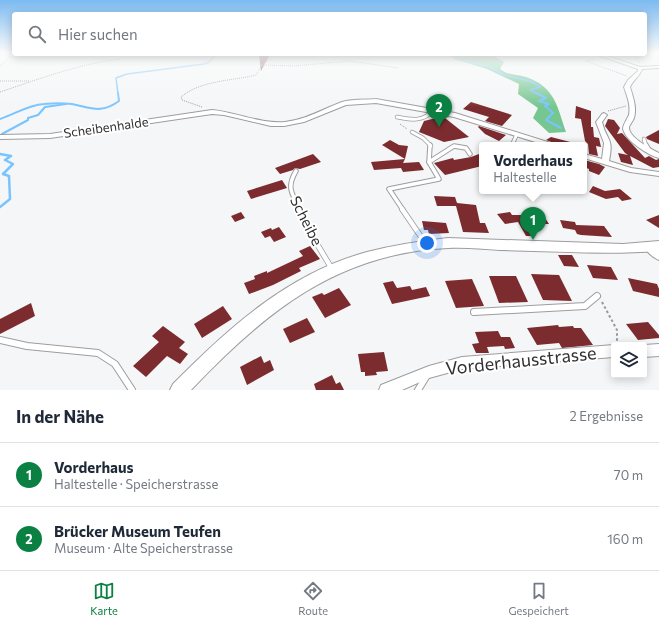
<!DOCTYPE html>
<html lang="de">
<head>
<meta charset="utf-8">
<style>
	:root { --surface:#fff; --page:#f6f6f7; --text:#1f2937; --muted:#747a83; --line:#e0e1e3; --accent:#0b8043 }
	body { margin:0; font-family:Commissioner,sans-serif; background:var(--page); color:var(--text) }
	.controls { position:absolute; right:12px; bottom:12px; display:grid; overflow:hidden; border-radius:4px; box-shadow:0 2px 10px #0003 }
	.controls button { width:36px; height:36px; display:grid; place-items:center; padding:0; border:0; border-bottom:1px solid var(--line); background:var(--surface); color:var(--text); font:20px sans-serif }
	.you { position:absolute; left:427px; top:243px; width:14px; height:14px; margin:-10px; border:3px solid #fff; border-radius:50%; background:#1a73e8; box-shadow:0 0 0 6px #1a73e833 }
	.badge { display:grid; place-items:center; width:26px; height:26px; border-radius:50%; background:var(--accent); color:#fff; font-size:13px; font-weight:700 }
	.pin { position:absolute; translate:-50% -33px; filter:drop-shadow(0 1px 2px #0008) }
	.pin::after { content:''; position:absolute; top:21px; width:14px; height:12px; background:inherit; clip-path:polygon(0 0,100% 0,50% 100%) }
	.popup { position:absolute; left:479px; top:142px; width:108px; height:52px; box-sizing:border-box; display:grid; place-content:center; border-radius:4px; background:var(--surface); filter:drop-shadow(0 1px 3px #0005); font-size:13px; white-space:nowrap; color:var(--muted) }
	.popup b { font-size:15px; color:var(--text) }
	.popup::after { content:''; position:absolute; left:50%; top:100%; margin-left:-8px; border:8px solid transparent; border-top-color:var(--surface) }
	.list { margin:0; padding:0; list-style:none }
	h2 { display:flex; justify-content:space-between; align-items:center; height:52px; margin:0; padding:0 16px; font-size:17px }
	h2 small { font-size:13px; font-weight:400; color:var(--muted) }
	.list li { display:grid; grid-template-columns:26px 1fr auto; gap:12px; align-items:center; box-sizing:border-box; height:64px; padding:0 16px; border-top:1px solid var(--line) }
	.list b { display:block; font-size:15px; white-space:nowrap }
	.list p { margin:0; font-size:13px; white-space:nowrap; color:var(--muted) }
	.list em { font-size:13px; font-style:normal; color:var(--muted) }
	.icon { flex:none; width:22px; height:22px; fill:none; stroke:currentColor; stroke-width:2; stroke-linecap:round; stroke-linejoin:round }
	.map { position:relative; flex:none; width:659px; height:390px; overflow:hidden }
	.search { position:absolute; background:var(--surface); box-shadow:0 2px 10px #0003; left:12px; right:12px; top:12px; height:44px; display:flex; align-items:center; gap:10px; box-sizing:border-box; padding:0 14px; border-radius:4px; color:var(--muted); font-size:15px }
	.sheet { height:180px; background:var(--surface) }
	nav { display:flex; justify-content:space-around; align-items:center; box-sizing:border-box; height:56px; border-top:1px solid var(--line); background:var(--surface); font-size:11px; color:var(--muted) }
	nav a { display:grid; justify-items:center; gap:2px }
	nav .on { color:var(--accent) }
	.map>svg:first-child { display:block }
	.forest { fill:#76c690 }
	.lines { fill:none; stroke-linecap:round; stroke-linejoin:round }
	.stream-far2 { stroke:#79c4fe; stroke-width:1.5 }
	.stream-far1 { stroke:#79c4fe; stroke-width:2 }
	.stream { stroke:#79c4fe; stroke-width:2.5 }
	.building { fill:#7c2c2f }
	.service-far3-casing { stroke:#9d9d9f; stroke-width:4.5 }
	.service-far2-casing { stroke:#9d9d9f; stroke-width:5.5 }
	.service-far1-casing { stroke:#9d9d9f; stroke-width:6 }
	.service-casing { stroke:#9d9d9f; stroke-width:8 }
	.minor-casing { stroke:#9d9d9f; stroke-width:2 }
	.secondary-casing { stroke:#9d9d9f; stroke-width:2 }
	.path-far1 { stroke:#979899; stroke-width:1; stroke-dasharray:1 1; stroke-linecap:butt }
	.path { stroke:#979899; stroke-width:2; stroke-dasharray:2.5 2.5; stroke-linecap:butt }
	.service-far3 { stroke:#fff; stroke-width:3 }
	.service-far2 { stroke:#fff; stroke-width:3.5 }
	.service-far1 { stroke:#fff; stroke-width:4.5 }
	.service { stroke:#fff; stroke-width:6 }
	.minor { fill:#fff; fill-rule:evenodd }
	.secondary { fill:#fff; fill-rule:evenodd }
	.labels { text-anchor:middle; stroke-width:4; stroke-linejoin:round; paint-order:stroke }
	.far-street-label { font-size:13px; fill:#303031; stroke:#fff }
	.street-label { font-size:15px; fill:#303031; stroke:#fff }
	.near-street-label { font-size:18px; fill:#303031; stroke:#fff }
</style>
</head>
<body>
<div class="map">
<svg width="659" height="390" viewBox="0 0 659 390">
	<rect width="100%" height="100%" fill="#f5f6f7"/>
	<path class="forest" d="M440 54H491L504 62 500 69C509 76 516 74 526 77 555 87 557 106 566 132L549 133 533 118 538 108 518 94 519 84 487 69 454 59 450 55Z"/>
	<g class="lines">
		<g class="stream-far2">
			<path d="M458 54 461 55 458 59 490 67 504 75 533 82 540 87 530 90 538 94"/>
			<path d="M118 94 116 78 127 74 204 64 209 62 217 54"/>
		</g>
		<g class="stream-far1">
			<path d="M536 93 546 98 539 101 549 104 545 106 553 113 546 120 561 128"/>
			<path d="M0 119C15 114 28 105 44 104 53 103 63 103 72 104 92 108 101 114 119 101L118 93"/>
			<path d="M2 134 28 120V118L38 115 45 107 66 104"/>
		</g>
		<path class="stream" d="M0 154 11 156 5 160 13 164 3 174 9 176 10 199 0 207"/>
	</g>
	<g class="building">
		<path d="M259 54H270L261 71Z"/>
		<path d="M471 102 512 115 502 126 485 121 489 117 463 109Z"/>
		<path d="M576 106 591 111V127H593L594 137 599 138 601 147 596 146 598 156 589 154 588 144 585 141 581 119 575 118Z"/>
		<path d="M440 117 445 118 469 137 444 142 419 132 424 121Z"/>
		<path d="M608 119 614 120 620 128 617 134 622 133 645 158 649 156 656 160 659 159V167L653 168 630 156 633 165 621 162 618 153 628 155 625 153 605 126Z"/>
		<path d="M479 126 506 135 499 141 485 134 478 127Z"/>
		<path d="M659 130V144L647 139 646 137Z"/>
		<path d="M551 137 574 143V145H556L554 143 546 140Z"/>
		<path d="M390 140 399 145 408 146 405 159 382 145Z"/>
		<path d="M313 154 321 162 300 169 295 168 293 170 280 174 275 168Z"/>
		<path d="M479 154 482 157V166L445 175 434 163 453 158 454 160 471 157Z"/>
		<path d="M405 159 403 163 419 162 424 170 403 172 401 168 374 170 371 162Z"/>
		<path d="M584 160 599 164 605 167 599 175 589 171V169L584 167Z"/>
		<path d="M282 180 287 188 251 199 247 191Z"/>
		<path d="M593 186 605 191 620 189 632 199 622 201 618 197 606 199 589 192Z"/>
		<path d="M434 196 455 197 457 203 476 205 480 223H485L489 233 463 232 456 206H437Z"/>
		<path d="M241 212 245 218 235 222 231 216Z"/>
		<path d="M510 212 512 215H543L549 224H528L535 236H526L518 222 505 224 497 214Z"/>
		<path d="M659 215V228L646 220Z"/>
		<path d="M560 220 575 222 576 225 604 226 612 237 581 235 577 234 575 230 563 228Z"/>
		<path d="M422 221 446 223 449 233 429 234 428 230H424Z"/>
		<path d="M279 227 286 237 274 242 270 236 265 238 261 232 271 228 272 230Z"/>
		<path d="M310 246 320 259 299 268 301 271 273 285 249 294 244 283 255 279 254 276 267 271V273L303 256 299 251Z"/>
		<path d="M558 255H572L579 267 564 266Z"/>
		<path d="M587 265 611 267 618 280 593 278Z"/>
		<path d="M531 274 559 275 572 301 543 300Z"/>
		<path d="M489 276H516L528 302 499 303Z"/>
		<path d="M628 278 657 284 659 289V297L633 291Z"/>
		<path d="M472 279 484 306 456 308 445 281Z"/>
		<path d="M393 281 397 288 410 286 412 290 426 287 430 296 392 304 383 283Z"/>
		<path d="M339 288 351 305 325 318 312 297 322 293 324 295Z"/>
		<path d="M31 303 35 316 0 334V319Z"/>
		<path d="M223 306 232 319 202 338 194 324Z"/>
		<path d="M307 318 315 332 290 343 283 329Z"/>
		<path d="M648 322 659 335V338L638 340 626 324Z"/>
		<path d="M558 325 559 327 573 326 574 328H581L593 345 562 348 559 343 537 345 527 328Z"/>
		<path d="M163 326 185 342 179 348 188 354 180 364 167 356 146 377 133 366 159 342 152 336Z"/>
		<path d="M498 331 501 337H510L515 348 505 349 504 346 487 347 489 353H476L472 344 479 343 475 332Z"/>
		<path d="M384 352 388 371 376 372 377 375 365 376V372H361L358 354Z"/>
		<path d="M261 356 264 363 270 360 274 370 247 385 240 367Z"/>
		<path d="M332 375 336 384 340 382 344 390H316L314 384Z"/>
	</g>
	<g class="lines">
		<g class="service-far3-casing">
			<g id="service-far3">
				<path d="M397 117C412 120 423 122 434 110"/>
				<path d="M412 132 423 138 431 146"/>
				<path d="M644 139 646 146"/>
				<path d="M512 145 517 134"/>
			</g>
		</g>
		<g class="service-far2-casing">
			<g id="service-far2">
				<path d="M646 145 649 150"/>
				<path d="M429 162 430 145"/>
				<path d="M296 171C286 188 292 193 300 210"/>
				<path d="M403 210 389 189 439 179 429 162 454 146 466 148 470 154"/>
			</g>
		</g>
		<g class="service-far1-casing">
			<g id="service-far1">
				<path d="M299 209 308 229 332 269"/>
				<path d="M402 209 426 244"/>
			</g>
		</g>
		<g class="service-casing">
			<g id="service">
				<path d="M474 312 585 306 597 296"/>
				<path d="M0 340 27 346 98 353 115 364 132 390"/>
				<path d="M418 390 426 377"/>
			</g>
		</g>
		<g class="minor-casing">
			<g id="minor">
				<path d="M595 54H601L640 67 659 66V68L642 69C640 76 633 80 630 87 633 97 637 108 634 118 633 121 630 124 629 127 628 137 651 149 659 153V158C648 155 626 141 623 129 623 125 627 119 629 115 631 105 627 96 624 87L628 80 638 71V69Z"/>
				<path d="M376 99 455 113 554 144 555 145H545L454 117 376 103 346 105 304 122 284 126H271L224 115 212 114 50 138 0 139V135L50 134 212 110C236 112 260 124 285 122 305 120 323 109 342 102 352 99 366 100 376 99Z"/>
				<path d="M604 113 607 115 602 122C607 142 614 137 609 161L631 168 659 172V176L630 172 584 158V154L602 159 604 143 596 122 602 114Z"/>
				<path d="M650 244 659 250V260C654 258 648 253 645 248L647 246Z"/>
				<path d="M659 344V356L644 357V345Z"/>
				<path d="M614 345V357L462 369 429 378 402 390H379L381 385 429 366 462 357Z"/>
			</g>
		</g>
		<g class="secondary-casing">
			<path id="secondary" d="M448 238 623 244 659 241V251C606 255 553 251 499 250 482 249 465 247 448 248 337 253 264 313 191 390H170L173 384C228 328 289 273 367 252 394 245 421 241 448 238Z"/>
		</g>
		<g class="path-far1">
			<path d="M10 52V57"/>
			<path d="M634 54 640 63"/>
			<path d="M594 59 586 61 627 76"/>
			<path d="M262 65 294 66 349 61 399 68"/>
			<path d="M0 66 10 57 27 54"/>
			<path d="M0 81H30"/>
			<path d="M0 92C39 79 79 64 120 59L121 54"/>
			<path d="M202 107 182 100 181 97C201 80 232 81 256 75L262 65 277 54"/>
			<path d="M608 111 626 106"/>
			<path d="M400 124 407 129"/>
		</g>
		<path class="path" d="M602 302 617 330V342"/>
		<use href="#service-far3" class="service-far3"/>
		<use href="#service-far2" class="service-far2"/>
		<use href="#service-far1" class="service-far1"/>
		<use href="#service" class="service"/>
		<use href="#minor" class="minor"/>
		<use href="#secondary" class="secondary"/>
	</g>
	<linearGradient id="sky" x2="0" y2="1"><stop stop-color="#7bbaf1"/><stop offset="0.49" stop-color="#fafbfb"/><stop offset="1" stop-color="#fafbfb" stop-opacity="0"/></linearGradient>
	<rect width="659" height="107" fill="url(#sky)"/>
	<g class="labels">
		<g class="far-street-label">
			<text transform="translate(106 127) rotate(-8)" y="5">Scheibenhalde</text>
		</g>
		<g class="street-label">
			<text transform="translate(306 221) rotate(63)" y="5">Scheibe</text>
		</g>
		<g class="near-street-label">
			<text transform="translate(521 361) rotate(-6)" y="6">Vorderhausstrasse</text>
		</g>
	</g>
</svg>
<div class="controls">
<button><svg class="icon" aria-label="layers" viewBox="0 0 24 24"><path d="M12 4l9 5-9 5-9-5zM3 14l9 5 9-5"/></svg></button>
</div>
<div class="you"></div>
<div class="pin badge" style="left:533px;top:240px">1</div>
<div class="popup"><b>Vorderhaus</b>Haltestelle</div>
<div class="pin badge" style="left:439px;top:127px">2</div>
<div class="search"><svg class="icon" aria-label="search" viewBox="0 0 24 24"><circle cx="10" cy="10" r="6"/><path d="M15 15l6 6"/></svg>Hier suchen</div>
</div>
<section class="sheet">
<h2>In der Nähe<small>2 Ergebnisse</small></h2>
<ul class="list">
<li><span class="badge">1</span><div><b>Vorderhaus</b><p>Haltestelle · Speicherstrasse</p></div><em>70 m</em></li>
<li><span class="badge">2</span><div><b>Brücker Museum Teufen</b><p>Museum · Alte Speicherstrasse</p></div><em>160 m</em></li>
</ul>
</section>
<nav>
<a class="on"><svg class="icon" aria-label="map" viewBox="0 0 24 24"><path d="M3 6l6-2 6 2 6-2v14l-6 2-6-2-6 2zM9 4v14M15 6v14"/></svg>Karte</a>
<a><svg class="icon" aria-label="directions" viewBox="0 0 24 24"><path d="M12 3l9 9-9 9-9-9zM9 14v-3h6M13 9l2 2-2 2"/></svg>Route</a>
<a><svg class="icon" aria-label="saved" viewBox="0 0 24 24"><path d="M7 4h10v16l-5-4-5 4z"/></svg>Gespeichert</a>
</nav>
</body>
</html>
